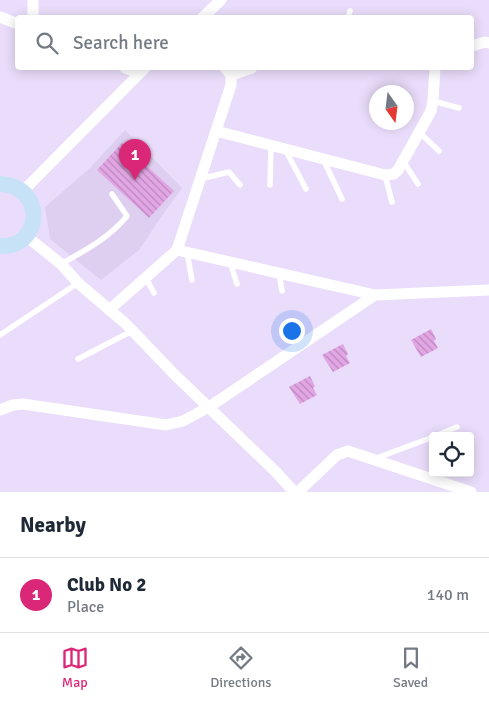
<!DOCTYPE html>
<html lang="en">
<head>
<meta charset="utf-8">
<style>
	:root { --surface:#fff; --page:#f6f6f7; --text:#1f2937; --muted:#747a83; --line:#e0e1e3; --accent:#db2777 }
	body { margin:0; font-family:Signika,sans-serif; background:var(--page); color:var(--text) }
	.controls { position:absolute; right:15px; bottom:15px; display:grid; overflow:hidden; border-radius:5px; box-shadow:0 2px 12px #0003 }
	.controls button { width:45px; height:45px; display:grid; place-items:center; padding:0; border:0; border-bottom:1px solid var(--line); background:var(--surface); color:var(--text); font:25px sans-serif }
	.compass { position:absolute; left:369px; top:85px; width:45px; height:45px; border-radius:50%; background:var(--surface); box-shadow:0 2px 12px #0003; rotate:166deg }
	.you { position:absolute; left:291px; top:330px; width:18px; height:18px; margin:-12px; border:4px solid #fff; border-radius:50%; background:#1a73e8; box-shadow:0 0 0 8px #1a73e833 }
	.badge { display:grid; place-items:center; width:32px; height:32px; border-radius:50%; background:var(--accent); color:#fff; font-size:16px; font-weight:700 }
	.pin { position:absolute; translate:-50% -41px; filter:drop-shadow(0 1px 2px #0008) }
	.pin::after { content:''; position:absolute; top:26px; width:18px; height:15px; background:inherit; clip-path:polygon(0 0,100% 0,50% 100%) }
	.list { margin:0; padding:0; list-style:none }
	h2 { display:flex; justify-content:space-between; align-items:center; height:65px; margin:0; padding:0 20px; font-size:21px }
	h2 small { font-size:16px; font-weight:400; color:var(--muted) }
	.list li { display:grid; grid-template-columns:32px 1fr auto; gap:15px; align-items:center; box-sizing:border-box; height:75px; padding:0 20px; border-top:1px solid var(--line) }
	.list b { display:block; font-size:19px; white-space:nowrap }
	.list p { margin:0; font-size:16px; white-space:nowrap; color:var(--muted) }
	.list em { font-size:16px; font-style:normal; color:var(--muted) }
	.icon { flex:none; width:28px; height:28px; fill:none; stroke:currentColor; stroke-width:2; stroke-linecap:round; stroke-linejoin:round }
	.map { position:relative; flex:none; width:489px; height:492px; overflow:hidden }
	.search { position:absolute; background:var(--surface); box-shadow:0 2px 12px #0003; left:15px; right:15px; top:15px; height:55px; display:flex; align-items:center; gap:12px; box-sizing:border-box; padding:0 18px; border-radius:5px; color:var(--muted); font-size:19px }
	.sheet { height:140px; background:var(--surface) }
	nav { display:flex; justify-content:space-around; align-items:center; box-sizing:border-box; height:70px; border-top:1px solid var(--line); background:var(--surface); font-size:14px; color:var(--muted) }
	nav a { display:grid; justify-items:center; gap:2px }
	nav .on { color:var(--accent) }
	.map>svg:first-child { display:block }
	.built { fill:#decff0 }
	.building { fill:url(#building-back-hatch) }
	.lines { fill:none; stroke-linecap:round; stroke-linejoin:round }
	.lane { stroke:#fff; stroke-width:5.5 }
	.street { stroke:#fff; stroke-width:11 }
	.secondary { stroke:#c7e1f6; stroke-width:16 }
</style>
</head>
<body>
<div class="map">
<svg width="489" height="492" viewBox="0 0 489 492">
	<defs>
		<pattern id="building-back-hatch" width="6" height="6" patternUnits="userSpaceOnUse" patternTransform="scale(1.25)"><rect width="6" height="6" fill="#e3a6e5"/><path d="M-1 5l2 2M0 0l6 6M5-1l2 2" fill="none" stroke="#b988bc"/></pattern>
	</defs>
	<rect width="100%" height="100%" fill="#eaddfb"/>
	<path class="built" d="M125 130 182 188 159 220 139 250 101 280 50 239 45 207 90 168Z"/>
	<g class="building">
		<path d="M122 143 174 191 149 218 97 170Z"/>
		<path d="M431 329 436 339 434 341 438 348 421 357 411 340Z"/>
		<path d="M343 344 348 354 346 356 350 363 333 372 322 355Z"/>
		<path d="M310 376 315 386 313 388 317 395 300 404 289 387Z"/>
	</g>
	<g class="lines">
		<g class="lane">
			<path d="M348 18 350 11"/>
			<path d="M433 101 459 108"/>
			<path d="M420 133 439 151"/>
			<path d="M286 151 306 189"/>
			<path d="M324 161 342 199"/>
			<path d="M403 161 418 184"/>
			<path d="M385 175 392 202"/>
			<path d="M200 179 229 172 240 185"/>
			<path d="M270 185 271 145"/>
			<path d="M187 252 192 280"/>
			<path d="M230 262 237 284"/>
			<path d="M61 264C86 250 109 238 127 216L112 194"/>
			<path d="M279 273 282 291"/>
			<path d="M146 278 154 293"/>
			<path d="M0 335 78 283"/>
			<path d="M78 359 132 331"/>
			<path d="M435 436 457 427"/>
			<path d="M374 459 433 437"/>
		</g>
		<g class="street">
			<path d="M33 0V18"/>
			<path d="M0 17 18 24"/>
			<path d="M202 18 221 0"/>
			<path d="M472 46 485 42 489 43"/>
			<path d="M125 68 139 73"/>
			<path d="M231 75 252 68"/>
			<path d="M216 131 385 175 394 174 398 170 431 111 433 101 435 68"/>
			<path d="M23 191 145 68"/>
			<path d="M26 236 61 264 78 283 125 323 175 375 276 472 294 492"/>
			<path d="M177 250 375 295 489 290"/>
			<path d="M109 310 177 250 231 85V75L225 68"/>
			<path d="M0 410 13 405 23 404 166 425 183 421 209 407 375 295"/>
			<path d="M298 492 337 455 348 451 471 492"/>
		</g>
		<path class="secondary" d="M0 184C47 186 42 249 0 246"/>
	</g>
</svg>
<div class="controls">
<button><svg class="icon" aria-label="locate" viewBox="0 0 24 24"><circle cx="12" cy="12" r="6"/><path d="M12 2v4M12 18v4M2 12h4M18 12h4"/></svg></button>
</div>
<svg class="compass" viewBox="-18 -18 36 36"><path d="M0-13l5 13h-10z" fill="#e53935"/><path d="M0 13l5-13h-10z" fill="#747a83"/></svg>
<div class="you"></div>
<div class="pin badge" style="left:135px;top:180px">1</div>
<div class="search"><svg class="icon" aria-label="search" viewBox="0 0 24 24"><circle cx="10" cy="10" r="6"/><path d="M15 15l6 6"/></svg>Search here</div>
</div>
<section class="sheet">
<h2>Nearby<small></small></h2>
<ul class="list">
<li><span class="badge">1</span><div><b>Club No 2</b><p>Place</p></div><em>140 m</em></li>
</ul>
</section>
<nav>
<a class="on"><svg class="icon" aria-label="map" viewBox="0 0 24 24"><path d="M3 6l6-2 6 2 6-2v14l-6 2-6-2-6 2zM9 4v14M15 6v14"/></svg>Map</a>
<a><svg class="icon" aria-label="directions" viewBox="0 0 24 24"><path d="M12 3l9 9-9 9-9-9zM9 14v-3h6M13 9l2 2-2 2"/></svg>Directions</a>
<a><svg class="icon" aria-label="saved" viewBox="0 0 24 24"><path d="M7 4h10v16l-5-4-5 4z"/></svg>Saved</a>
</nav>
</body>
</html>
